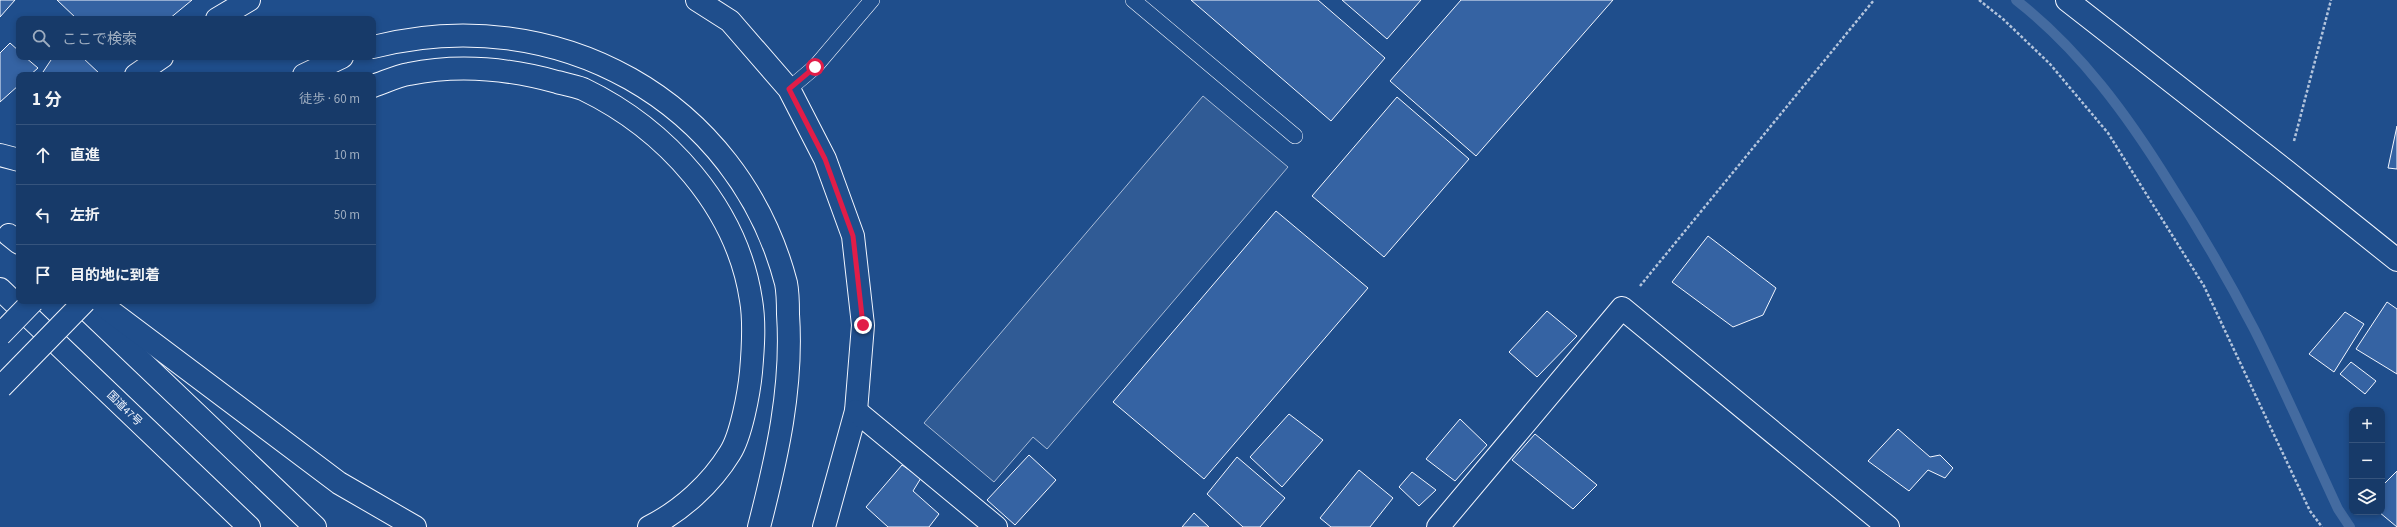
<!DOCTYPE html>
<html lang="ja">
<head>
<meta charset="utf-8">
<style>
	:root { --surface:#173a69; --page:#20416f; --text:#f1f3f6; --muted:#9eadc0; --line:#36547d }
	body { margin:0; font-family:"Source Sans 3","Noto Sans JP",sans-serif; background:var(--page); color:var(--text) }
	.controls { position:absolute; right:12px; bottom:12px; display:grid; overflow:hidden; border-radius:8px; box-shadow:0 2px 6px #0003 }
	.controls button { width:36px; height:36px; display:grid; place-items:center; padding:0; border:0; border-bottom:1px solid var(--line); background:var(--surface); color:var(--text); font:20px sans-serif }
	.stop { position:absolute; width:12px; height:12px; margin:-9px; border:3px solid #e11d48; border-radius:50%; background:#fff }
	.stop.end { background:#e11d48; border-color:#fff; box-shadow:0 1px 4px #0008 }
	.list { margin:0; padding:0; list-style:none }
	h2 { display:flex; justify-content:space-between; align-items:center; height:52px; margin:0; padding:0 16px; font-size:17px }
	h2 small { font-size:13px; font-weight:400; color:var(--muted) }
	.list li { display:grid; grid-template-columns:26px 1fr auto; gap:12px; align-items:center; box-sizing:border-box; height:60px; padding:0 16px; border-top:1px solid var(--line) }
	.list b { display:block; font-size:15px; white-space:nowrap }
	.list em { font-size:13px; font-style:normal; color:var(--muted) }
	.icon { flex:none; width:22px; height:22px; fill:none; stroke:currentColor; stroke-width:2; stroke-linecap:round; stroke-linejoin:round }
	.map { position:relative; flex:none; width:2397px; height:527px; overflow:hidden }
	.search { position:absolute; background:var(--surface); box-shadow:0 2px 6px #0003; left:16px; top:16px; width:360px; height:44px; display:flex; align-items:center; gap:10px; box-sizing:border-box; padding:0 14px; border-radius:8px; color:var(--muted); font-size:15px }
	.panel { position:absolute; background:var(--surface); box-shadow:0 2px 6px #0003; left:16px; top:72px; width:360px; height:232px; border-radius:8px }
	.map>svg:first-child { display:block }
	.built { fill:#305b95; stroke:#a8bbd7 }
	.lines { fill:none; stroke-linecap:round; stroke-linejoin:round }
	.stream { stroke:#446ba0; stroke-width:10 }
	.building { fill:#3563a3; stroke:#f2f6ff }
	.service-casing { stroke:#f2f6ff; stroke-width:16 }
	.minor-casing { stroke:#f2f6ff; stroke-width:24 }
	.trunk-casing { stroke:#f2f6ff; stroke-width:24 }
	.motorway-casing { stroke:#f2f6ff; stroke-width:24 }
	.path { stroke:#b3c4dc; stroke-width:2.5; stroke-dasharray:3 2; stroke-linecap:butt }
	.service { stroke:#1f4e8c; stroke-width:15 }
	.minor { stroke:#1f4e8c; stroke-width:22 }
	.trunk { stroke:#1f4e8c; stroke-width:22 }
	.motorway { stroke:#1f4e8c; stroke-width:22 }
	.motorway-bridge-casing { stroke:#f2f6ff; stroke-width:24; stroke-linecap:butt }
	.motorway-bridge { stroke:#1f4e8c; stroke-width:22 }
	.route { stroke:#e11d48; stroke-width:5 }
	.labels { text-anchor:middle; stroke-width:3; stroke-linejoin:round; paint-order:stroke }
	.street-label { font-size:11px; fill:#f2f6ff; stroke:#1f4e8c }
</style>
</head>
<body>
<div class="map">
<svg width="2397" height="527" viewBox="0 0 2397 527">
	<rect width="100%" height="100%" fill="#1f4e8c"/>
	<path class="built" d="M1203 96 1288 167 1047 449 1033 437 994 482 924 423Z"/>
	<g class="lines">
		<path class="stream" d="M2016 0C2080 50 2128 116 2170 184 2200 231 2228 279 2254 329 2284 388 2310 449 2338 509L2350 527"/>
	</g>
	<g class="building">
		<path d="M0 0H15L0 17Z"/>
		<path d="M57 0H192L169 19H77Z"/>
		<path d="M1191 0H1318L1385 58 1331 121Z"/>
		<path d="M1342 0H1421L1387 39Z"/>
		<path d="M1461 0H1613L1476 156 1390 81Z"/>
		<path d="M10 43 19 51V57H25L38 68 30 75H19V85L0 102V53Z"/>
		<path d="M53 57H82L101 75H47L43 72Z"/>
		<path d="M1397 97 1469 159 1384 257 1312 196Z"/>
		<path d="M2397 126V169L2388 168Z"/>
		<path d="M1276 211 1368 288 1204 479 1113 402Z"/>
		<path d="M1708 236 1776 288 1763 315 1733 327 1672 282Z"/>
		<path d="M2387 302 2397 309V374L2356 349Z"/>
		<path d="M1547 311 1577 336 1537 377 1509 352Z"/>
		<path d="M2345 312 2364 324 2334 372 2309 354Z"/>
		<path d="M2351 362 2376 381 2365 394 2340 374Z"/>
		<path d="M1289 414 1323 440 1282 487 1250 457Z"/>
		<path d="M1460 419 1487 445 1455 481 1426 459Z"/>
		<path d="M1898 429 1930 457 1940 455 1953 468 1945 478 1928 470 1909 491 1868 461Z"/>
		<path d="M1535 434 1597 485 1573 509 1512 460Z"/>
		<path d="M1029 455 1056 480 1015 525 987 500Z"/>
		<path d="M1237 457 1285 498 1260 527H1243L1207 494Z"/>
		<path d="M902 465 921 478 913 491 939 514 929 527H888L866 507Z"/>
		<path d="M1359 470 1393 498 1370 527H1331L1320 518Z"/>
		<path d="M2397 471V527L2379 512H2382V486Z"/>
		<path d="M1412 472 1436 490 1419 506 1399 487Z"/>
		<path d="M1194 513 1209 527H1182Z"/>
	</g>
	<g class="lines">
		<g class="service-casing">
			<g id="service">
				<path d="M1133 0 1295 136"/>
				<path d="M789 89 815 67 872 0"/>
			</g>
		</g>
		<g class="minor-casing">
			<g id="minor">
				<path d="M697 0 730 21 789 89 825 159 853 236 863 325 856 411 824 527"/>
				<path d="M2067 0 2286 171 2397 260"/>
				<path d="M217 19 249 0"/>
				<path d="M136 75 162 57"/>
				<path d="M0 155 19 160"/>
				<path d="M856 411 996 527"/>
				<path d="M1438 527 1622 308 1888 527"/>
			</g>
		</g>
		<g class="trunk-casing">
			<g id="trunk">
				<path d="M0 289 249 527"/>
				<path d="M78 301 315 527"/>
			</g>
		</g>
		<g class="motorway-casing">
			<g id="motorway">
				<path d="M373 47C556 0 738 100 786 283 788 293 788 304 788 314 793 387 777 457 759 527"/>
				<path d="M304 75 342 57"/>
				<path d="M373 86C385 82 397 76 409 74 458 64 510 69 557 82 565 84 575 86 583 89 666 129 737 207 751 300 755 323 753 349 751 372 749 393 741 436 730 453 711 484 681 511 649 527"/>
				<path d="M9 235 19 243"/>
				<path d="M97 301 339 483 415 527"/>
			</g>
		</g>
		<g class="path">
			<path d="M1979 0 2003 19 2050 64 2108 133 2204 286 2310 511 2322 527"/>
			<path d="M2294 141 2331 0"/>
			<path d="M1640 286 1874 0"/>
		</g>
		<use href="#service" class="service"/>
		<use href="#minor" class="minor"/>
		<use href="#trunk" class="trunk"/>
		<use href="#motorway" class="motorway"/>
		<g class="motorway-bridge-casing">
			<g id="motorway-bridge">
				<path d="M0 335 33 301"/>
				<path d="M1 387 85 301"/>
			</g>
		</g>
		<use href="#motorway-bridge" class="motorway-bridge"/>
	</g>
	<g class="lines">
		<path class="route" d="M815 67 789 89 825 159 853 236 863 325"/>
	</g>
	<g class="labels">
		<g class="street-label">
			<text transform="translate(125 408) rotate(44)" y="4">国道47号</text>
		</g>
	</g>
</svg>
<div class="controls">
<button>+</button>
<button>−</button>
<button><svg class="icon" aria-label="layers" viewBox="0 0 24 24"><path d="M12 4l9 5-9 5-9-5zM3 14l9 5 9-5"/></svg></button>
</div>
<div class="stop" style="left:815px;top:67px"></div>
<div class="stop end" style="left:863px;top:325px"></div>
<div class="search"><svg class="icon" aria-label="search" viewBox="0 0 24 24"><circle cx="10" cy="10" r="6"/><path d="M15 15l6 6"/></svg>ここで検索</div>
<section class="panel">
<h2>1 分<small>徒歩 · 60 m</small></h2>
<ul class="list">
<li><svg class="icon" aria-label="ahead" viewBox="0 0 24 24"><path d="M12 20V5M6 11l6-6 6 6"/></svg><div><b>直進</b></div><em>10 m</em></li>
<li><svg class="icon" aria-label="left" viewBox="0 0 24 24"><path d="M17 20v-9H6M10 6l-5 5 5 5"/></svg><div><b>左折</b></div><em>50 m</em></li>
<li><svg class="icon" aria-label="arrive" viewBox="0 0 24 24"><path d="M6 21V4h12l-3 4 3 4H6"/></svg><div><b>目的地に到着</b></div></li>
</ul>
</section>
</div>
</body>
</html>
